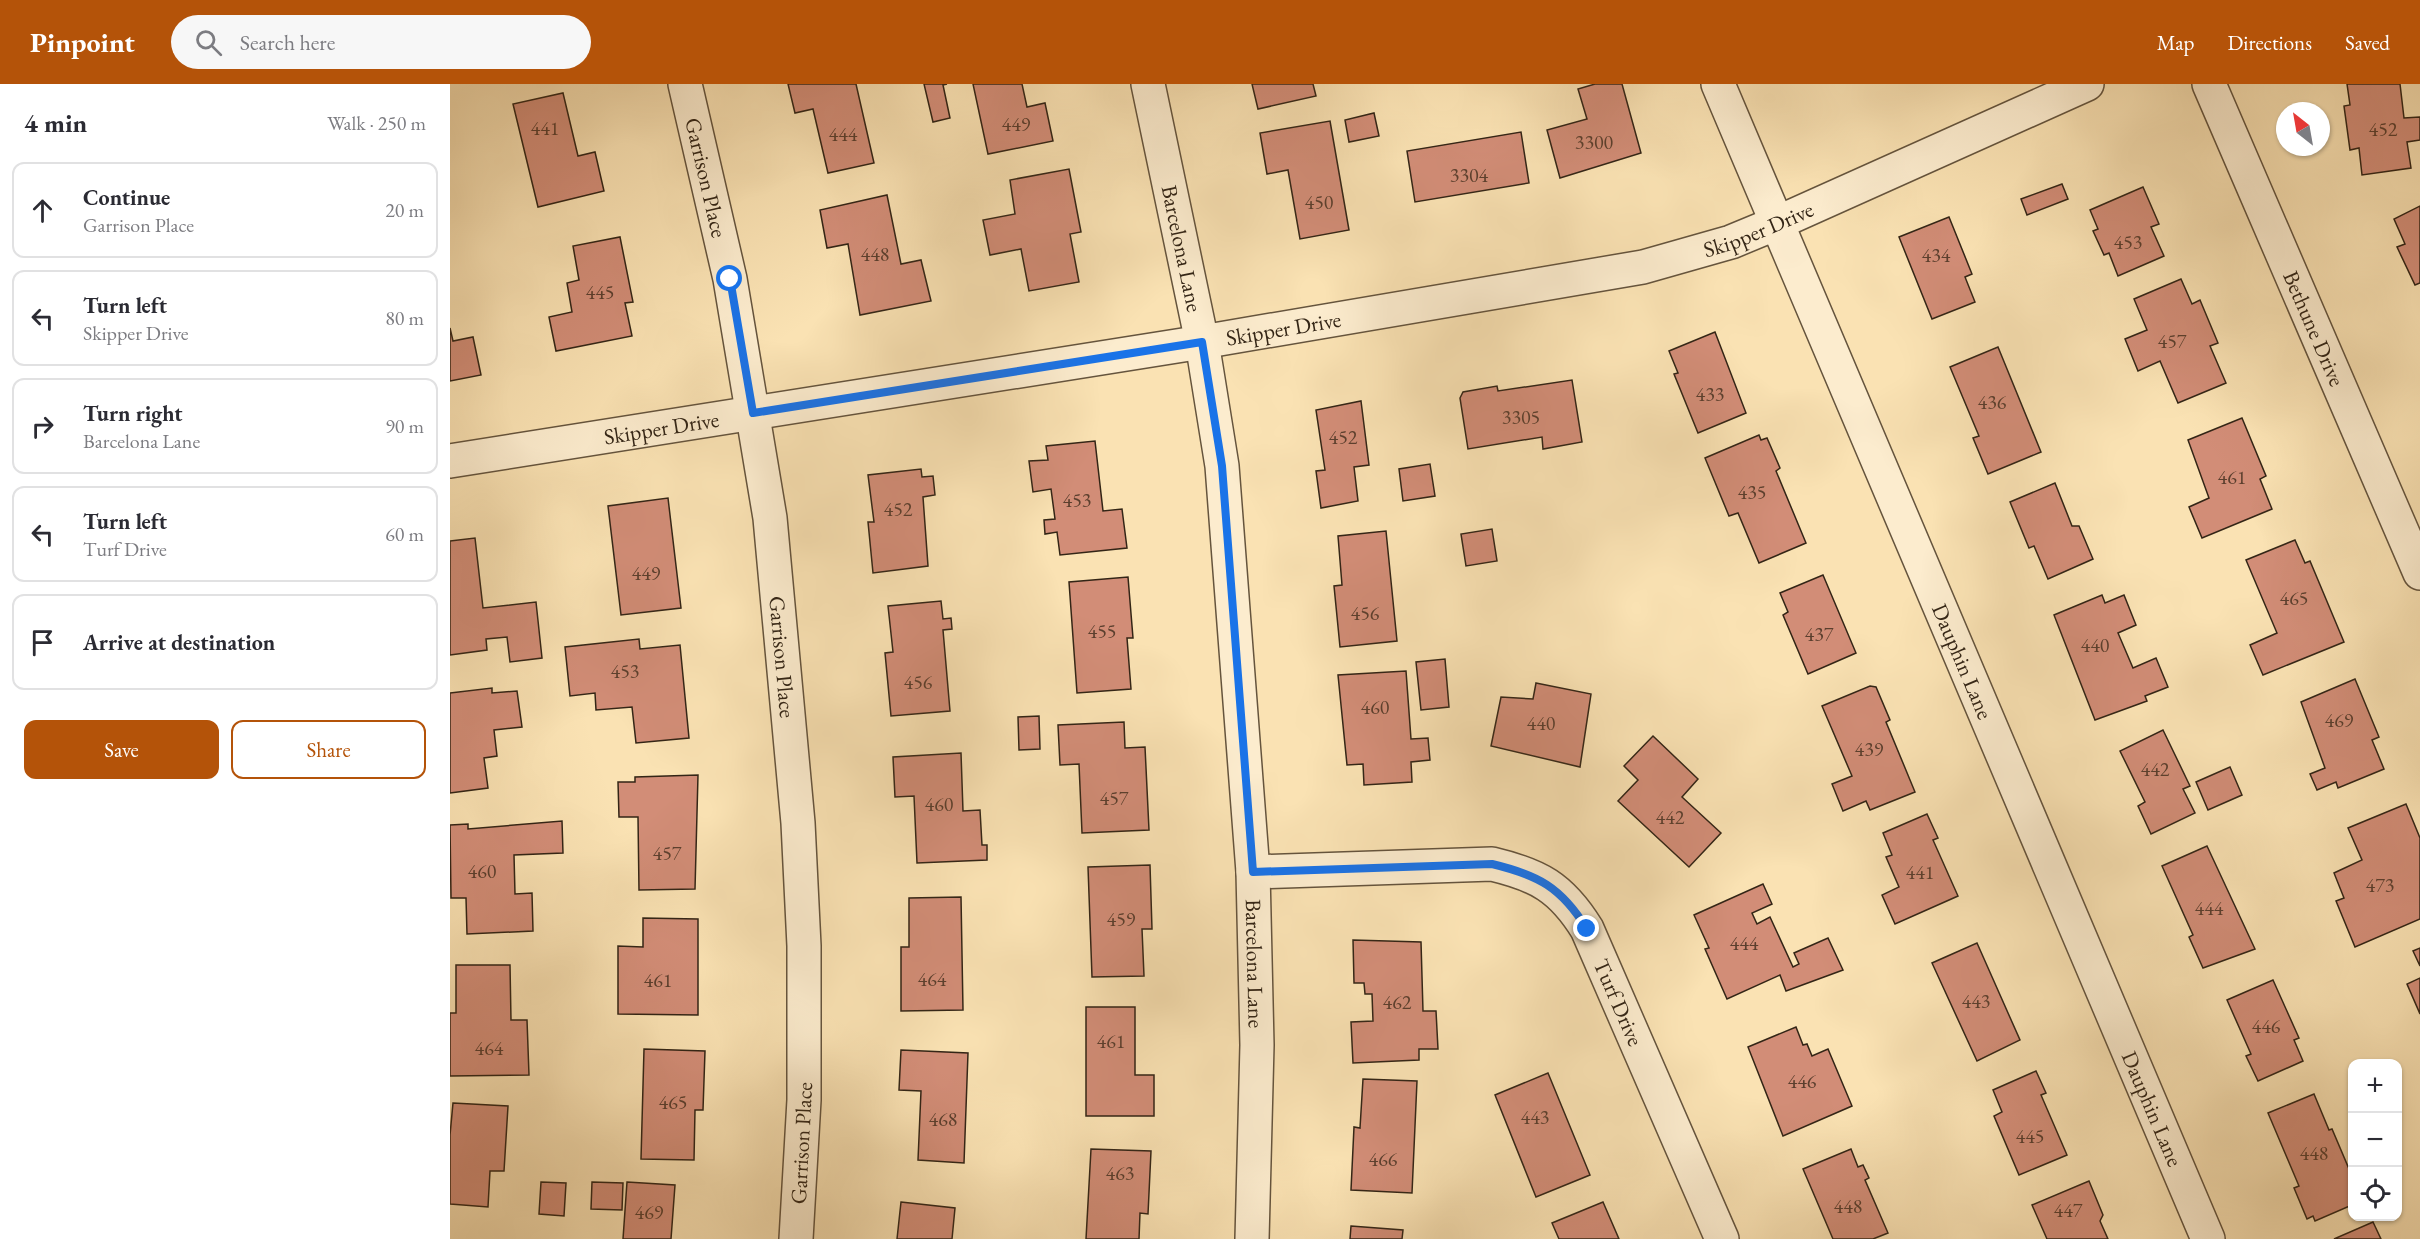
<!DOCTYPE html>
<html lang="en">
<head>
<meta charset="utf-8">
<style>
	:root { --surface:#fff; --page:#f7f7f7; --text:#2b2b33; --muted:#7c7c81; --line:#e1e1e2; --accent:#b45309 }
	body { margin:0; font-family:"EB Garamond",serif; background:var(--page); color:var(--text) }
	.controls { position:absolute; right:18px; bottom:18px; display:grid; overflow:hidden; border-radius:12px; box-shadow:0 2px 4px #0004 }
	.controls button { width:54px; height:54px; display:grid; place-items:center; padding:0; border:0; border-bottom:2px solid var(--line); background:var(--surface); color:var(--text); font:30px sans-serif }
	.compass { position:absolute; left:1826px; top:18px; width:54px; height:54px; border-radius:50%; background:var(--surface); box-shadow:0 2px 4px #0004; rotate:329deg }
	.stop { position:absolute; width:18px; height:18px; margin:-14px; border:4px solid #1a73e8; border-radius:50%; background:#fff }
	.stop.end { background:#1a73e8; border-color:#fff; box-shadow:0 2px 6px #0008 }
	.list { margin:0; padding:0; list-style:none }
	h2 { display:flex; justify-content:space-between; align-items:center; height:78px; margin:0; padding:0 24px; font-size:26px }
	h2 small { font-size:20px; font-weight:400; color:var(--muted) }
	.list li { display:grid; grid-template-columns:39px 1fr auto; gap:18px; align-items:center; box-sizing:border-box; height:96px; margin:0 12px 12px; padding:0 12px; border:2px solid var(--line); border-radius:12px }
	.list b { display:block; font-size:22px; white-space:nowrap }
	.list p { margin:0; font-size:20px; white-space:nowrap; color:var(--muted) }
	.list em { font-size:20px; font-style:normal; color:var(--muted) }
	.actions { display:flex; gap:12px; padding:18px 24px }
	.actions a { flex:1; padding:14px 0; border:2px solid var(--accent); border-radius:12px; text-align:center; font-size:21px; color:var(--accent) }
	.actions .main { background:var(--accent); color:#fff }
	.icon { flex:none; width:33px; height:33px; fill:none; stroke:currentColor; stroke-width:2; stroke-linecap:round; stroke-linejoin:round }
	.map { position:relative; flex:none; width:1970px; height:1155px; overflow:hidden }
	header { display:flex; align-items:center; gap:36px; box-sizing:border-box; height:84px; padding:0 30px; background:var(--accent); color:#fff }
	header strong { font-size:28px }
	nav { display:flex; gap:33px; margin-inline-start:auto; font-size:21px }
	.search { width:420px; height:54px; background:var(--page); display:flex; align-items:center; gap:15px; box-sizing:border-box; padding:0 21px; border-radius:33px; color:var(--muted); font-size:22px }
	main { display:flex }
	aside { flex:1; background:var(--surface) }
	.map>svg:first-child { display:block }
	.building { fill:#d28d77; stroke:#332516; stroke-width:1.5 }
	.lines { fill:none; stroke-linecap:round; stroke-linejoin:round }
	.minor-casing { stroke:#65543d; stroke-width:36 }
	.minor { stroke:#fcecce; stroke-width:33 }
	.route { stroke:#1a73e8; stroke-width:8 }
	.labels { text-anchor:middle; stroke-width:4.5; stroke-linejoin:round; paint-order:stroke }
	.number-label { font-size:20px; fill:#5b3f2e }
	.street-label { font-size:22px; fill:#332516; stroke:#fcecce }
</style>
</head>
<body>
<header>
<strong>Pinpoint</strong>
<div class="search"><svg class="icon" aria-label="search" viewBox="0 0 24 24"><circle cx="10" cy="10" r="6"/><path d="M15 15l6 6"/></svg>Search here</div>
<nav><a>Map</a><a>Directions</a><a>Saved</a></nav>
</header>
<main>
<aside>
<h2>4 min<small>Walk · 250 m</small></h2>
<ul class="list">
<li><svg class="icon" aria-label="ahead" viewBox="0 0 24 24"><path d="M12 20V5M6 11l6-6 6 6"/></svg><div><b>Continue</b><p>Garrison Place</p></div><em>20 m</em></li>
<li><svg class="icon" aria-label="left" viewBox="0 0 24 24"><path d="M17 20v-9H6M10 6l-5 5 5 5"/></svg><div><b>Turn left</b><p>Skipper Drive</p></div><em>80 m</em></li>
<li><svg class="icon" aria-label="right" viewBox="0 0 24 24"><path d="M7 20v-9h11M14 6l5 5-5 5"/></svg><div><b>Turn right</b><p>Barcelona Lane</p></div><em>90 m</em></li>
<li><svg class="icon" aria-label="left" viewBox="0 0 24 24"><path d="M17 20v-9H6M10 6l-5 5 5 5"/></svg><div><b>Turn left</b><p>Turf Drive</p></div><em>60 m</em></li>
<li><svg class="icon" aria-label="arrive" viewBox="0 0 24 24"><path d="M6 21V4h12l-3 4 3 4H6"/></svg><div><b>Arrive at destination</b></div></li>
</ul>
<div class="actions"><a class="main">Save</a><a>Share</a></div>
</aside>
<div class="map">
<svg width="1970" height="1155" viewBox="0 0 1970 1155">
	<rect width="100%" height="100%" fill="#fae2b3"/>
	<filter id="stains"><feTurbulence type="fractalNoise" baseFrequency=".00333" numOctaves="4"/><feColorMatrix values="0 0 0 0 .2 0 0 0 0 .09 0 0 0 0 .02 0 0 0 .5 -.17"/></filter>
	<radialGradient id="worn" r=".72"><stop offset=".6" stop-color="#630" stop-opacity="0"/><stop offset="1" stop-color="#630" stop-opacity=".3"/></radialGradient>
	<g class="building">
		<path d="M338 0H406L424 79 378 89 363 25 345 29Z"/>
		<path d="M474 0H497L493 1 500 34 483 38Z"/>
		<path d="M523 0H572L577 23 595 19 603 57 538 70Z"/>
		<path d="M802 0H863L866 12 808 25Z"/>
		<path d="M1145 0H1172L1191 69 1110 94 1097 46 1137 35 1128 5Z"/>
		<path d="M1897 0H1950L1954 34 1970 33V56L1957 58 1961 84 1912 91 1909 64 1900 66 1894 22 1900 21Z"/>
		<path d="M113 9 128 72 145 68 154 107 88 123 63 20Z"/>
		<path d="M924 29 929 52 899 58 895 36Z"/>
		<path d="M880 37 899 146 850 155 838 86 817 90 810 49Z"/>
		<path d="M1071 48 1079 99 965 118 957 67Z"/>
		<path d="M619 85 631 148 620 150 629 198 579 207 571 165 540 171 533 136 565 130 560 96Z"/>
		<path d="M1612 100 1618 115 1577 131 1571 115Z"/>
		<path d="M1693 103 1709 140 1701 143 1714 172 1668 192 1659 169 1654 171 1643 147 1648 145 1640 126Z"/>
		<path d="M437 111 451 180 471 176 481 217 410 231 398 160 377 164 370 126Z"/>
		<path d="M1970 122V199L1965 201 1947 163 1955 160 1944 135Z"/>
		<path d="M1499 133 1522 190 1515 193 1525 218 1482 235 1449 153Z"/>
		<path d="M170 153 183 218 175 219 182 252 106 267 99 233 122 228 117 199 129 196 123 162Z"/>
		<path d="M1731 195 1742 220 1750 216 1768 259 1760 262 1776 299 1728 319 1710 277 1688 287 1675 255 1697 246 1684 215Z"/>
		<path d="M0 244 3 257 23 253 31 291 0 297Z"/>
		<path d="M1265 248 1296 329 1248 349 1224 290 1228 289 1219 267Z"/>
		<path d="M1548 263 1591 368 1538 390 1523 354 1529 352 1500 283Z"/>
		<path d="M1122 296 1132 358 1093 365 1092 353 1018 365 1010 314 1013 308 1047 302 1048 307Z"/>
		<path d="M911 317 919 381 904 383 908 417 871 424 866 387 875 386 866 326Z"/>
		<path d="M1792 334 1816 392 1810 395 1822 425 1752 454 1739 423 1759 414 1738 356Z"/>
		<path d="M1309 351 1311 356 1317 354 1330 384 1326 387 1356 459 1309 479 1288 429 1279 432 1255 374Z"/>
		<path d="M645 357 653 427 672 425 677 464 610 471 607 448 595 450 594 436 605 435 601 405 583 408 579 377 598 376 596 362Z"/>
		<path d="M980 380 985 412 953 417 949 385Z"/>
		<path d="M471 385 472 393 483 392 485 411 473 413 478 482 423 489 418 438H424L418 391Z"/>
		<path d="M1605 399 1622 442H1629L1643 475 1598 495 1584 462 1579 464 1560 418Z"/>
		<path d="M218 414 231 524 171 531 158 422Z"/>
		<path d="M1042 445 1047 477 1016 482 1011 450Z"/>
		<path d="M936 447 947 557 890 563 884 502 892 501 888 452Z"/>
		<path d="M25 454 33 524 86 518 92 574 60 578 57 553 36 555 37 566 0 571V457Z"/>
		<path d="M1845 456 1855 479 1860 477 1894 558 1813 591 1800 561 1827 549 1796 476Z"/>
		<path d="M1373 491 1406 569 1358 590 1333 531 1338 528 1330 509Z"/>
		<path d="M678 493 683 554H677L681 605 627 609 619 498Z"/>
		<path d="M1652 511 1655 519 1674 511 1686 541 1668 549 1683 584 1706 574 1718 603 1695 612 1697 617 1645 636 1604 531Z"/>
		<path d="M491 517 493 535 501 534 502 545 493 546 500 627 441 632 435 569 443 568 438 522Z"/>
		<path d="M189 555 190 565 230 561 239 654 186 659 182 623 146 626 145 609 120 612 115 563Z"/>
		<path d="M995 575 999 623 971 626 966 578Z"/>
		<path d="M956 587 961 655 978 654 980 676 961 678 962 698 914 701 913 680 897 681 888 591Z"/>
		<path d="M1905 595 1929 653 1922 656 1934 685 1888 704 1886 698 1867 706 1860 690 1875 684 1851 618Z"/>
		<path d="M1086 599 1141 610 1130 683 1041 662 1051 613 1083 615Z"/>
		<path d="M1420 602 1426 603 1440 636 1436 638 1465 708 1420 726 1416 717 1393 727 1382 700 1402 692 1372 622Z"/>
		<path d="M42 604V609L67 607 72 643 44 646 47 672 34 674 38 704 0 709V609Z"/>
		<path d="M589 632 590 665 569 666 568 633Z"/>
		<path d="M674 638 675 664 695 663 699 746 632 749 629 680 610 681 608 641Z"/>
		<path d="M1713 646 1740 702 1733 705 1745 729 1701 750 1688 722 1695 718 1670 667Z"/>
		<path d="M1203 652 1248 695 1232 713 1271 749 1239 783 1168 717 1188 696 1174 682Z"/>
		<path d="M511 669 513 727 530 726 532 761H537V776L467 779 464 712 445 713 443 673Z"/>
		<path d="M1780 683 1792 711 1758 726 1746 698Z"/>
		<path d="M248 691 245 805 189 806 188 733H169L168 698H185V693Z"/>
		<path d="M1956 720 1970 754V835L1905 863 1886 817 1894 814 1884 789 1912 776 1898 744Z"/>
		<path d="M1477 730 1488 754 1483 756 1508 812 1445 840 1432 811 1449 803 1436 773 1442 771 1433 749Z"/>
		<path d="M112 737 113 769 64 771 65 810 82 809 83 847 17 850 16 814H1L0 741 18 740V745Z"/>
		<path d="M1757 762 1805 865 1753 884 1739 853 1743 851 1712 782Z"/>
		<path d="M700 781 702 845H692L694 892 642 893 638 783Z"/>
		<path d="M1313 800 1322 820 1302 829 1307 840 1320 833 1343 883 1349 880 1344 869 1378 854 1393 886 1336 907 1330 891 1277 915 1255 865 1259 864 1244 831Z"/>
		<path d="M511 813 513 926 451 927V863H459V814Z"/>
		<path d="M193 834 248 835V931L168 930V862L193 863Z"/>
		<path d="M903 856 971 858 973 927H986L988 965H969V976L903 979 901 938 923 937 922 910H915L914 899H904Z"/>
		<path d="M1527 859 1570 956 1527 977 1482 879Z"/>
		<path d="M1970 864V882L1963 867Z"/>
		<path d="M6 881H60L61 936H77L79 991 0 992V929H6Z"/>
		<path d="M1970 894V930L1957 900Z"/>
		<path d="M1823 896 1849 954 1844 956 1853 977 1808 997 1796 972 1801 970 1777 916Z"/>
		<path d="M636 923H685V991H704V1032H636Z"/>
		<path d="M1346 943 1353 961 1357 960 1362 972 1378 965 1402 1022 1333 1052 1298 963Z"/>
		<path d="M194 965 255 967 253 1026H245L244 1076 191 1075Z"/>
		<path d="M451 966 518 969 514 1079 468 1076 471 1007 449 1006Z"/>
		<path d="M1586 987 1596 1009 1591 1011 1617 1071 1569 1091 1544 1032 1552 1028 1543 1006Z"/>
		<path d="M1098 989 1140 1091 1086 1113 1045 1011Z"/>
		<path d="M913 995 967 997 962 1109 901 1106 904 1043 910 1044Z"/>
		<path d="M1864 1010 1879 1046 1882 1045 1902 1092V1121L1865 1137 1863 1132 1857 1135 1844 1104 1849 1102 1818 1029Z"/>
		<path d="M3 1019 58 1022 54 1087H40L38 1123 0 1120V1051Z"/>
		<path d="M641 1065 701 1067 698 1130 690 1129 689 1155H636Z"/>
		<path d="M1401 1065 1408 1083 1413 1081 1419 1094 1415 1096 1438 1149 1423 1155H1383L1353 1085Z"/>
		<path d="M1639 1097 1653 1131 1650 1137 1658 1155H1597L1582 1121Z"/>
		<path d="M91 1098 116 1099 114 1132 89 1130Z"/>
		<path d="M142 1098 173 1099 172 1126 141 1125Z"/>
		<path d="M177 1098 225 1101 221 1155H173Z"/>
		<path d="M451 1118 505 1124 502 1155H447Z"/>
		<path d="M1153 1118 1169 1155H1109L1102 1139Z"/>
		<path d="M1923 1138 1931 1155H1884Z"/>
		<path d="M901 1142 953 1146 952 1155H900Z"/>
	</g>
	<g class="lines">
		<g class="minor-casing">
			<g id="minor">
				<path id="s1" d="M235 0 280 195 320 434 348 739 354 862V1016L346 1155"/>
				<path id="s2" d="M698 0 752 258 772 382 803 788 807 961 802 1155"/>
				<path id="s3" d="M1268 0 1758 1155"/>
				<path id="s4" d="M1759 0 1970 489"/>
				<path id="s5" d="M0 377 752 258 1193 183 1281 158 1327 139 1637 0"/>
				<path id="s6" d="M803 788 1042 780C1088 791 1111 803 1137 845L1272 1155"/>
			</g>
		</g>
		<use href="#minor" class="minor"/>
	</g>
	<g class="lines">
		<path class="route" d="M280 195 303 329 752 258 772 382 803 788 1042 780C1088 791 1111 803 1137 845"/>
	</g>
	<g class="labels">
		<g class="number-label">
			<text x="566" y="47">449</text>
			<text x="95" y="51">441</text>
			<text x="1933" y="52">452</text>
			<text x="393" y="57">444</text>
			<text x="1144" y="65">3300</text>
			<text x="1019" y="98">3304</text>
			<text x="869" y="125">450</text>
			<text x="1678" y="165">453</text>
			<text x="425" y="177">448</text>
			<text x="1486" y="178">434</text>
			<text x="150" y="215">445</text>
			<text x="1722" y="264">457</text>
			<text x="1260" y="317">433</text>
			<text x="1542" y="325">436</text>
			<text x="1071" y="340">3305</text>
			<text x="893" y="360">452</text>
			<text x="1782" y="400">461</text>
			<text x="1302" y="415">435</text>
			<text x="627" y="423">453</text>
			<text x="448" y="432">452</text>
			<text x="196" y="496">449</text>
			<text x="1844" y="521">465</text>
			<text x="915" y="536">456</text>
			<text x="652" y="554">455</text>
			<text x="1369" y="557">437</text>
			<text x="1645" y="568">440</text>
			<text x="175" y="594">453</text>
			<text x="468" y="605">456</text>
			<text x="925" y="630">460</text>
			<text x="1889" y="643">469</text>
			<text x="1091" y="646">440</text>
			<text x="1419" y="672">439</text>
			<text x="1705" y="692">442</text>
			<text x="664" y="721">457</text>
			<text x="489" y="727">460</text>
			<text x="1220" y="740">442</text>
			<text x="217" y="776">457</text>
			<text x="32" y="794">460</text>
			<text x="1470" y="795">441</text>
			<text x="1930" y="808">473</text>
			<text x="1759" y="831">444</text>
			<text x="671" y="842">459</text>
			<text x="1294" y="866">444</text>
			<text x="482" y="902">464</text>
			<text x="208" y="903">461</text>
			<text x="1526" y="924">443</text>
			<text x="947" y="925">462</text>
			<text x="1816" y="949">446</text>
			<text x="661" y="964">461</text>
			<text x="39" y="971">464</text>
			<text x="1352" y="1004">446</text>
			<text x="223" y="1025">465</text>
			<text x="1085" y="1040">443</text>
			<text x="493" y="1042">468</text>
			<text x="1580" y="1059">445</text>
			<text x="1864" y="1076">448</text>
			<text x="933" y="1082">466</text>
			<text x="670" y="1096">463</text>
			<text x="1398" y="1129">448</text>
			<text x="1618" y="1133">447</text>
			<text x="199" y="1135">469</text>
		</g>
		<g class="street-label">
			<text dy="8" stroke="none"><textPath href="#s1" startOffset="96">Garrison Place</textPath></text>
			<text dy="8" stroke="none"><textPath href="#s5" startOffset="1330">Skipper Drive</textPath></text>
			<text dy="8" stroke="none"><textPath href="#s2" startOffset="168">Barcelona Lane</textPath></text>
			<text dy="8" stroke="none"><textPath href="#s5" startOffset="844">Skipper Drive</textPath></text>
			<text dy="8" stroke="none"><textPath href="#s4" startOffset="266">Bethune Drive</textPath></text>
			<text dy="8" stroke="none"><textPath href="#s5" startOffset="214">Skipper Drive</textPath></text>
			<text dy="8" stroke="none"><textPath href="#s1" startOffset="582">Garrison Place</textPath></text>
			<text dy="8" stroke="none"><textPath href="#s3" startOffset="627">Dauphin Lane</textPath></text>
			<text dy="8" stroke="none"><textPath href="#s2" startOffset="888">Barcelona Lane</textPath></text>
			<text dy="8" stroke="none"><textPath href="#s6" startOffset="438">Turf Drive</textPath></text>
			<text dy="8" stroke="none"><textPath href="#s3" startOffset="1113">Dauphin Lane</textPath></text>
			<text transform="translate(351 1059) rotate(-87)" y="8">Garrison Place</text>
		</g>
	</g>
	<rect width="100%" height="100%" filter="url(#stains)"/>
	<rect width="100%" height="100%" fill="url(#worn)"/>
</svg>
<div class="controls">
<button>+</button>
<button>−</button>
<button><svg class="icon" aria-label="locate" viewBox="0 0 24 24"><circle cx="12" cy="12" r="6"/><path d="M12 2v4M12 18v4M2 12h4M18 12h4"/></svg></button>
</div>
<svg class="compass" viewBox="-18 -18 36 36"><path d="M0-13l5 13h-10z" fill="#e53935"/><path d="M0 13l5-13h-10z" fill="#7c7c81"/></svg>
<div class="stop" style="left:280px;top:195px"></div>
<div class="stop end" style="left:1137px;top:845px"></div>
</div>
</main>
</body>
</html>
